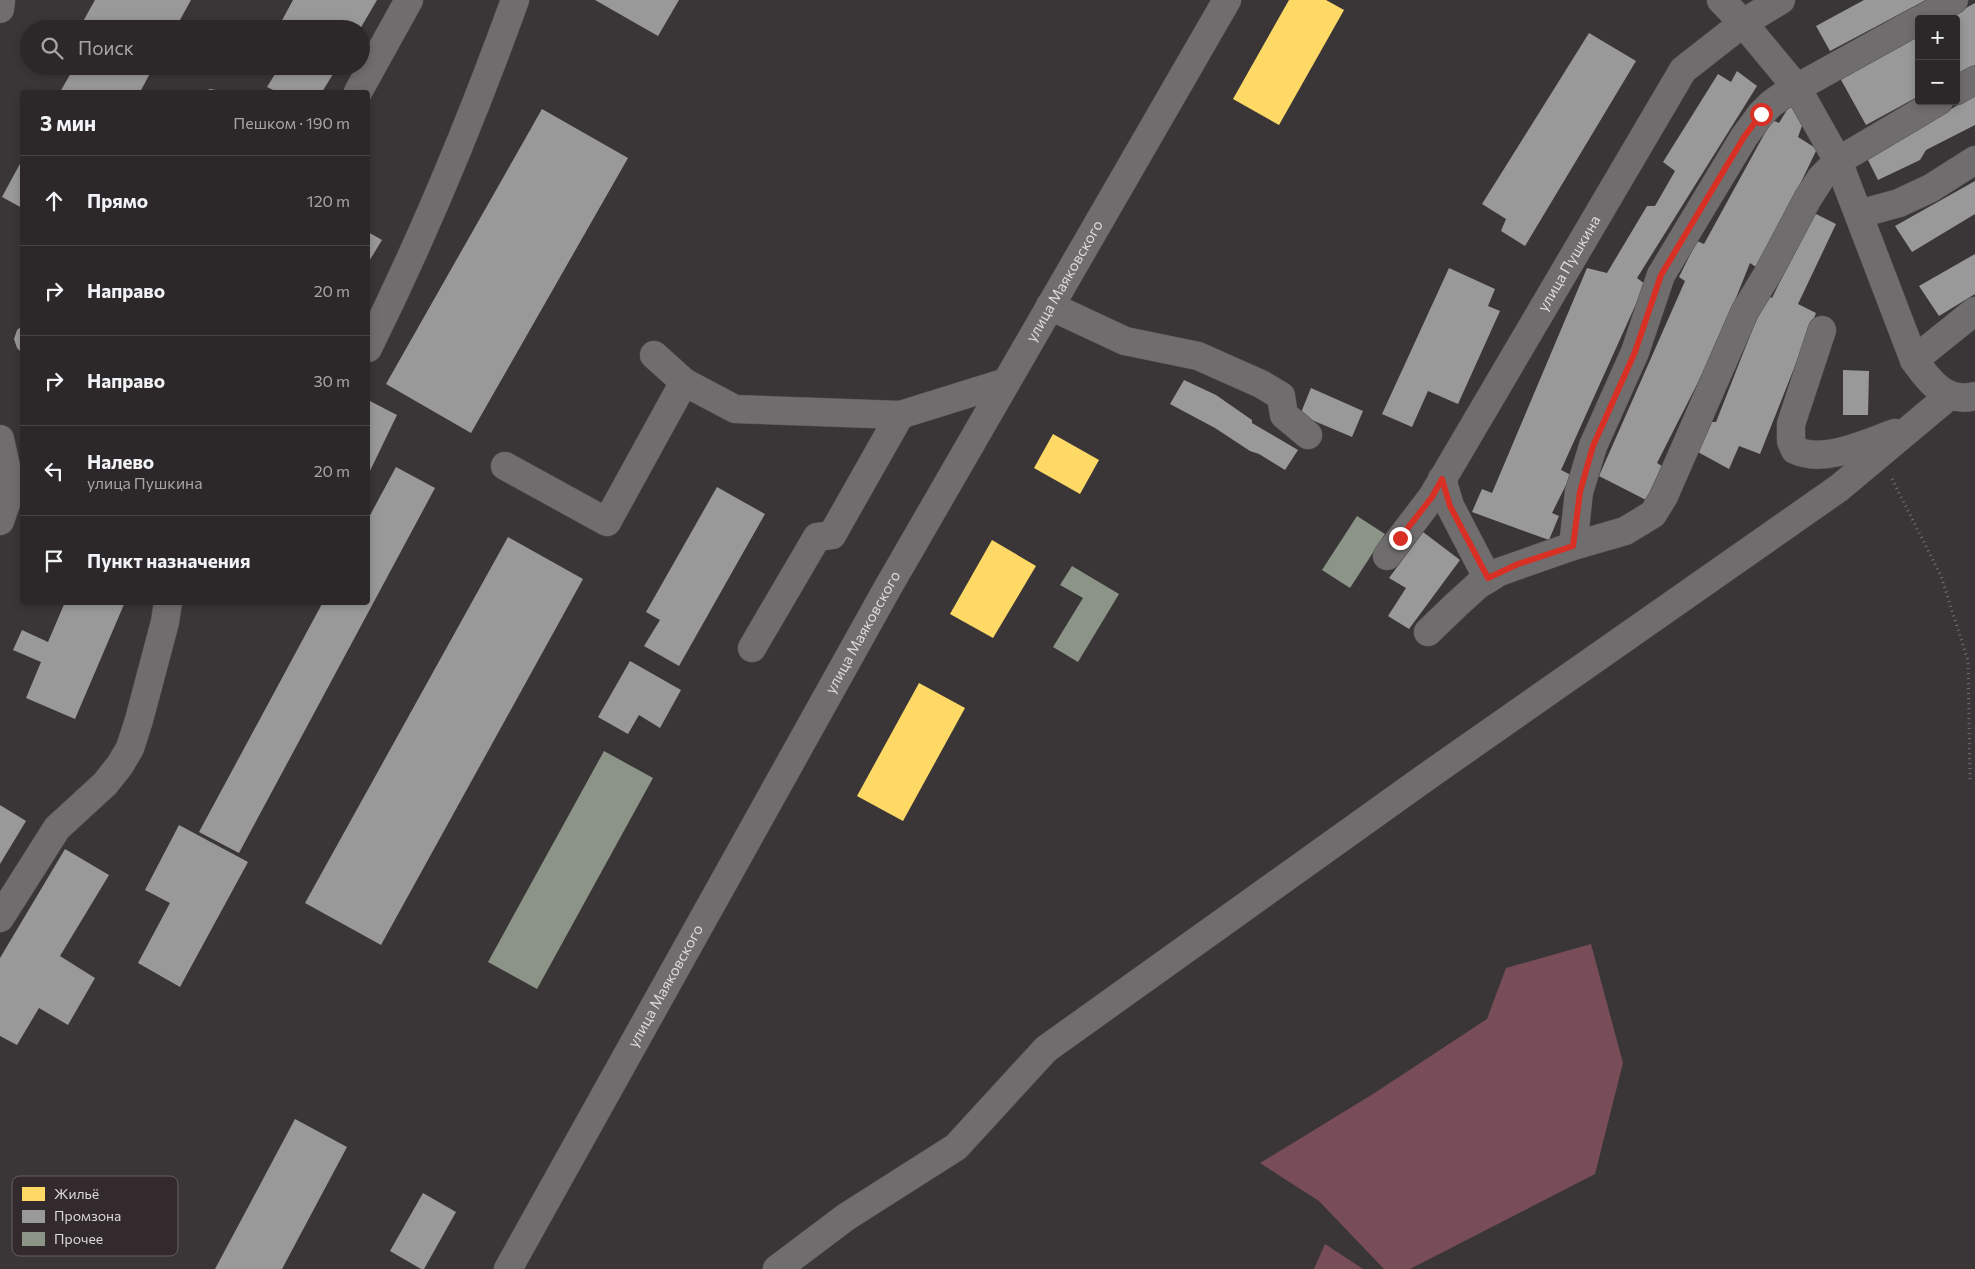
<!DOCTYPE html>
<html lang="ru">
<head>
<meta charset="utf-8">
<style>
	:root { --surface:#2c2829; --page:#383435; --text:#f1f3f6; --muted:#a6a6a8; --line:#484446 }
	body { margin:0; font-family:Commissioner,sans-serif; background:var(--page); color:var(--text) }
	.controls { position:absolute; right:15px; top:15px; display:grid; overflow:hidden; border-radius:5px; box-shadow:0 2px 8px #0003 }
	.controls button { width:45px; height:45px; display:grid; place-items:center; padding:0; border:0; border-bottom:1px solid var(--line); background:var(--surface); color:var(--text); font:25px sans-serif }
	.stop { position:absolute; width:15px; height:15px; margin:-11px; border:4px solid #d93025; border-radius:50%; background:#fff }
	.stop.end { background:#d93025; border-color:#fff; box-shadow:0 1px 5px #0008 }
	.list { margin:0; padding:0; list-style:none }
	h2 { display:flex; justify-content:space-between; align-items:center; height:65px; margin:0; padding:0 20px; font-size:21px }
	h2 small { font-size:16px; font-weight:400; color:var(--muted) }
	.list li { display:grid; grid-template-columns:32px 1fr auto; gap:15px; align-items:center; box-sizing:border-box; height:90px; padding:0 20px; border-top:1px solid var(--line) }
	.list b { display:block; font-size:19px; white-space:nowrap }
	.list p { margin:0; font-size:16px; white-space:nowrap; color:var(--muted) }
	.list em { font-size:16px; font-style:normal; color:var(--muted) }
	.icon { flex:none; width:28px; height:28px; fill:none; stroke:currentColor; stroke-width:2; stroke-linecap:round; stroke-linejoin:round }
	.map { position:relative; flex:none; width:1975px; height:1269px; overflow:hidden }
	.search { position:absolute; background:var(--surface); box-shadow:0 2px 8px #0003; left:20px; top:20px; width:350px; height:55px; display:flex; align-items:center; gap:12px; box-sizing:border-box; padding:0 18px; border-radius:28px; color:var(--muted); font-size:19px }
	.panel { position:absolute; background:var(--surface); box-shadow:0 2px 8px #0003; left:20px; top:90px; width:350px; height:515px; border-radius:5px }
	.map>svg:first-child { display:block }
	.green { fill:#784d58 }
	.homes { fill:#ffd966 }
	.industry { fill:#999 }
	.building { fill:#8b9486 }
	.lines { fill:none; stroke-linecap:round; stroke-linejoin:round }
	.minor-casing { stroke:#575354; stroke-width:29 }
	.path { stroke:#757272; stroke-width:3; stroke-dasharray:1 4; stroke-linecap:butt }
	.minor { stroke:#706d6e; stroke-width:28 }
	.route { stroke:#d93025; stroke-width:6 }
	.labels { text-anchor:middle; stroke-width:5; stroke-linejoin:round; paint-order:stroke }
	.street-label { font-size:15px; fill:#ded9da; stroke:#322a2c }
	.key { fill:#322a2c; stroke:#665f60; stroke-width:1 }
	.key-label { font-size:14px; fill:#ded9da }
</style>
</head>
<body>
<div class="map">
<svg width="1975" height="1269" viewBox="0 0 1975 1269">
	<rect width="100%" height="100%" fill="#3a3637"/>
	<g class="green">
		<path d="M1591 944 1623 1063 1595 1174 1410 1269H1384L1319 1201 1260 1163 1373 1094 1487 1019 1506 968Z"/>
		<path d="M1325 1244 1363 1269H1314Z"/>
	</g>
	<g class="homes">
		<path d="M1289 0H1326L1344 10 1279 125 1233 99Z"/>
		<path d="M1053 434 1099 460 1080 494 1034 468Z"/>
		<path d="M992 540 1036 566 993 638 950 614Z"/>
		<path d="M919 683 965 708 903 821 857 796Z"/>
	</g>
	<g class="industry">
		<path d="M95 0H191L175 29H87L81 25Z"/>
		<path d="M293 0H377L360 29H287L280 24Z"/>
		<path d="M595 0H679L658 36Z"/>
		<path d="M1864 0H1926L1830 51 1816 26Z"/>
		<path d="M1975 3V65L1956 76V19H1946Z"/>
		<path d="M1589 33 1636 61 1525 246 1501 231 1506 219 1482 204Z"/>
		<path d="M1919 34V96L1866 125 1840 78Z"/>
		<path d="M75 66H154L140 92H60Z"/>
		<path d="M280 66H338L322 92H277L267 87Z"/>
		<path d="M1737 71 1757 86 1637 278 1645 284 1561 470 1571 475 1552 513 1559 516 1549 540 1472 512 1482 489 1492 493 1587 268 1607 273 1647 206H1655L1675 171 1663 162 1718 74 1731 82Z"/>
		<path d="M210 89 216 90 219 92H203Z"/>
		<path d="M1975 95V125L1926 150 1920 160 1878 180 1867 158Z"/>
		<path d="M1790 105 1803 123 1798 137 1817 149 1759 269 1750 263 1717 345 1657 463 1662 466 1646 500 1599 476 1685 281 1679 277 1697 241 1704 244 1772 120 1779 123Z"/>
		<path d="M542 109 628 158 471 433 386 384Z"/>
		<path d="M22 160V208L2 197Z"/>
		<path d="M1975 181V214L1912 252 1895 226Z"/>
		<path d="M1814 213 1836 224 1798 304 1816 313 1760 454 1739 446 1729 469 1696 451 1708 422H1716L1766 295 1772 298Z"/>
		<path d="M368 232 382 240 368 263Z"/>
		<path d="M1975 254V294L1939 316 1919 286Z"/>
		<path d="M1449 268 1495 289 1488 306 1500 311 1458 404 1428 391 1412 427 1382 414Z"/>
		<path d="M22 326V353L17 348 14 339 17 330Z"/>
		<path d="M1843 370 1869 371 1868 415H1843Z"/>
		<path d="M1184 380 1216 395 1252 420V423L1298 450 1285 470 1259 454 1250 451 1215 428 1170 404Z"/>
		<path d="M1311 388 1363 411 1352 437 1300 415Z"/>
		<path d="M368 400 397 415 368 475Z"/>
		<path d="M396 467 435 488 239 853 199 832 323 602H368V519Z"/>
		<path d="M717 487 765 514 679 666 644 646 660 620 646 612Z"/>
		<path d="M1423 532 1460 560 1409 629 1388 616 1406 588 1389 578Z"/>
		<path d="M508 537 583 579 381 945 305 903Z"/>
		<path d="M65 602H125L75 719 26 698 41 662 13 650 22 630 48 642Z"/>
		<path d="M630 661 681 690 660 728 639 715 628 734 598 717Z"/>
		<path d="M0 805 26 821 0 864Z"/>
		<path d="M179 825 248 862 180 987 138 963 170 903 145 890Z"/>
		<path d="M65 849 109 875 60 956 95 978 68 1025 39 1008 17 1045 0 1036V958Z"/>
		<path d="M295 1119 347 1147 282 1269H215Z"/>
		<path d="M423 1193 456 1212 424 1269H421L390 1251Z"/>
	</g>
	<g class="building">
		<path d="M1357 516 1385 534 1350 588 1322 570Z"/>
		<path d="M1072 566 1119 594 1078 662 1053 647 1083 598 1060 585Z"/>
		<path d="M604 751 653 778 537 989 488 962Z"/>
	</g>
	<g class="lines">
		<g class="minor-casing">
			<g id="minor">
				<path d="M1721 0 1743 23 1797 88 1838 161 1914 360C1929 381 1946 404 1975 396"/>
				<path d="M0 9 1 0"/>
				<path d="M1922 19 1954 0"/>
				<path d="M1956 91 1975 80"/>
				<path d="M358 92 409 0"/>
				<path d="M1859 214 1899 203 1931 188 1975 160"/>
				<path d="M1050 306 1125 341 1198 356 1261 384 1281 396 1284 415 1308 435"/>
				<path d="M1822 330 1791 424V441L1795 450C1824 464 1867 443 1895 433"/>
				<path d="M368 348C424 235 472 119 515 0"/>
				<path d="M654 355 684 382"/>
				<path d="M1914 360 1975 311"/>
				<path d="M0 439 11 489 0 521"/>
				<path d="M505 466 607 522 684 382 735 409 900 415 1006 382"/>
				<path d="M1442 479 1450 506 1488 579"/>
				<path d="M1573 546 1579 492 1593 446 1635 352 1661 275 1744 137 1761 114 1771 104 1782 96 1919 20"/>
				<path id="s1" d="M1387 556 1432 497 1683 70 1743 23 1781 0"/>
				<path d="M1428 632 1456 605 1478 585 1499 572 1573 546 1625 531 1653 514 1664 496 1745 311 1770 270 1808 198 1821 178 1838 161 1939 101"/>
				<path d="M752 648 817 537 832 535 900 415"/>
				<path d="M0 918 57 828 105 784 120 765 130 748 139 720 165 622 168 602"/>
				<path id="s2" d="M508 1269 887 589 1227 0"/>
				<path d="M777 1269 846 1217 956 1147 1046 1049 1429 775 1839 488 1949 396"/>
			</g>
		</g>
		<path class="path" d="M1892 479 1941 576 1968 661 1970 780"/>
		<use href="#minor" class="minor"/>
	</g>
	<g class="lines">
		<path class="route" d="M1400 538 1432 497 1442 479 1450 506 1488 578 1518 564 1573 546 1580 492 1593 446 1635 352 1661 275 1744 137 1761 114"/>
	</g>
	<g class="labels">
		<g class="street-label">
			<text dy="5" stroke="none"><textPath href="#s1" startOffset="345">улица Пушкина</textPath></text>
			<text dy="5" stroke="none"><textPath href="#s2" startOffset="1134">улица Маяковского</textPath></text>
			<text dy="5" stroke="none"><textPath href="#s2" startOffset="729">улица Маяковского</textPath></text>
			<text dy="5" stroke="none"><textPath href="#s2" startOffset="324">улица Маяковского</textPath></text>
		</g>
	</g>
	<rect x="12" y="1176" width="166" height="80" rx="8" class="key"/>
	<rect x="22" y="1187" width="23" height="14" fill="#ffd966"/>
	<rect x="22" y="1210" width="23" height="13" fill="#999"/>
	<rect x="22" y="1232" width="23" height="14" fill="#8b9486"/>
	<g class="key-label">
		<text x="54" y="1199">Жильё</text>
		<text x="54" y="1221">Промзона</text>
		<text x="54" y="1244">Прочее</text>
	</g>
</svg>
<div class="controls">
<button>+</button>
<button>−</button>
</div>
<div class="stop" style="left:1761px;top:114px"></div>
<div class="stop end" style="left:1400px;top:538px"></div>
<div class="search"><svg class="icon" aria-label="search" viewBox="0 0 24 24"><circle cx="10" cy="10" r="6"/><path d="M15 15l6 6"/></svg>Поиск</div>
<section class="panel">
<h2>3 мин<small>Пешком · 190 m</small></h2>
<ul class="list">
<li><svg class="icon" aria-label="ahead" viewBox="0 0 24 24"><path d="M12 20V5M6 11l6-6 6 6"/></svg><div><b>Прямо</b></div><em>120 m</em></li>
<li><svg class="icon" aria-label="right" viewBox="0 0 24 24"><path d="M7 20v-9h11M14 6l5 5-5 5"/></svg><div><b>Направо</b></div><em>20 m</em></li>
<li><svg class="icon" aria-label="right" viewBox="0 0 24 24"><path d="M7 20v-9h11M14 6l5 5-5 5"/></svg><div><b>Направо</b></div><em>30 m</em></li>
<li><svg class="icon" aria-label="left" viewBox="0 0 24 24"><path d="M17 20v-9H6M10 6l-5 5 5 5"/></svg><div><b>Налево</b><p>улица Пушкина</p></div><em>20 m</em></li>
<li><svg class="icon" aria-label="arrive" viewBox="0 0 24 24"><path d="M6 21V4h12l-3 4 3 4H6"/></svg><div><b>Пункт назначения</b></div></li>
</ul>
</section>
</div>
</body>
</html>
